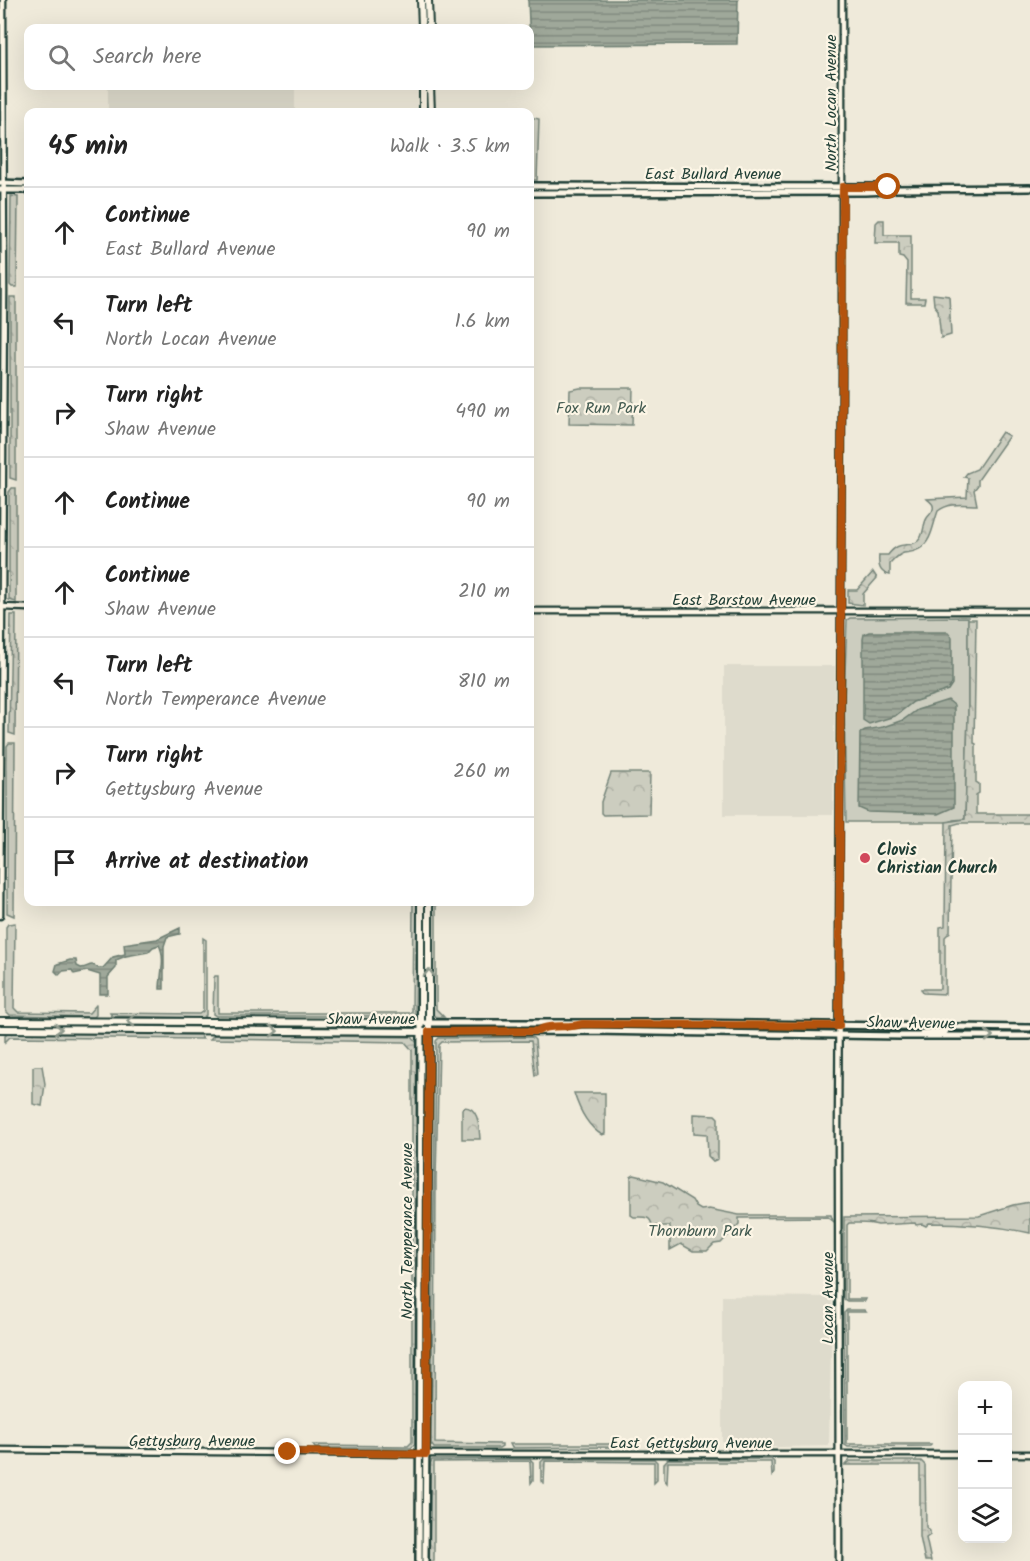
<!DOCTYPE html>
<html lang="en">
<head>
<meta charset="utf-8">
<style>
	:root { --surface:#fff; --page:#f2f2f2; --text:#222; --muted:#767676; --line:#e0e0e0 }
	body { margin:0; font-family:Kalam,sans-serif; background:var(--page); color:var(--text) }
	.controls { position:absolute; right:18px; bottom:18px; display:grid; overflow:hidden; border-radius:12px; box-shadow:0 6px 24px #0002 }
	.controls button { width:54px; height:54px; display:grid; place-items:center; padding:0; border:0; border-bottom:2px solid var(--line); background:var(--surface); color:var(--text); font:30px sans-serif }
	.stop { position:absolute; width:18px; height:18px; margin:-14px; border:4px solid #b45309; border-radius:50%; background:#fff }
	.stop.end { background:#b45309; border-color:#fff; box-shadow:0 2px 6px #0008 }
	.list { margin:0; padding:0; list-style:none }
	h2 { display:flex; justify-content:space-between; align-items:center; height:78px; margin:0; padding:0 24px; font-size:26px }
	h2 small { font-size:20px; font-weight:400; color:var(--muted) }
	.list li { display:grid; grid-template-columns:39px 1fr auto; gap:18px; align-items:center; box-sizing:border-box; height:90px; padding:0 24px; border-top:2px solid var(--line) }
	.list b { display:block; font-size:22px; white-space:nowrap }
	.list p { margin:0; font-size:20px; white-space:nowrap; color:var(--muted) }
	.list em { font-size:20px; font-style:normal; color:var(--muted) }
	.icon { flex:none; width:33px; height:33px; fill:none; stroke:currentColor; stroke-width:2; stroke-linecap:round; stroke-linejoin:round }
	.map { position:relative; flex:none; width:1030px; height:1561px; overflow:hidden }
	.search { position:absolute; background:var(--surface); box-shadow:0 6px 24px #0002; left:24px; top:24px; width:510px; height:66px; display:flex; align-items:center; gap:15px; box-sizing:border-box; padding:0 21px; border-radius:12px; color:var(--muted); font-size:22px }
	.panel { position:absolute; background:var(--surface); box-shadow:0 6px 24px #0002; left:24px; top:108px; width:510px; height:798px; border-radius:12px }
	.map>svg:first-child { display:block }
	.built { fill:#dedbcc }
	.grass { fill:#cccdbf; stroke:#76857a; stroke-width:1.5 }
	.park { fill:url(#park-crowns); stroke:#76857a; stroke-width:1.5 }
	.water { fill:url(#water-rules); stroke:#6c7d71; stroke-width:1.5 }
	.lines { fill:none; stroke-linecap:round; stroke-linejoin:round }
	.tertiary-casing { stroke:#1f3d34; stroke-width:9 }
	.secondary-casing { stroke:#1f3d34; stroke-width:10 }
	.primary-casing { stroke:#1f3d34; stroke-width:10 }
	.tertiary { stroke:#fcf5e5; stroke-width:4.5 }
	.secondary { stroke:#fcf5e5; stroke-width:5 }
	.primary { stroke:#fcf5e5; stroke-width:6 }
	.oneway { stroke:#8e998c }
	.route { stroke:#b45309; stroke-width:8 }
	.poi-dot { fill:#d1495b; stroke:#fcf5e5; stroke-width:2 }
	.labels { text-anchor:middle; stroke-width:4.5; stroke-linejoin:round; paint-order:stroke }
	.street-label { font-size:16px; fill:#1f3d34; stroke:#fcf5e5 }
	.park-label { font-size:16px; fill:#425a50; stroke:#fcf5e5 }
	.poi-label { font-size:16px; font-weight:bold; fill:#1f3d34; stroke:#fcf5e5; text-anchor:start }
</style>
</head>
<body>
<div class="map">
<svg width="1030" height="1561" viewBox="0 0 1030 1561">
	<defs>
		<pattern id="park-crowns" width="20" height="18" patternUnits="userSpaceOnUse" patternTransform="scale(1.5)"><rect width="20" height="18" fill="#cccdbf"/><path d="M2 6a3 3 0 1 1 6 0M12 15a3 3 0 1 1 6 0" fill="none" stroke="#afb1a5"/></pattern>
		<pattern id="water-rules" width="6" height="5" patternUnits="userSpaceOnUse" patternTransform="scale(1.5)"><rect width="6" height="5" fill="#9fa89a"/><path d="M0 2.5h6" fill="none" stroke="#818a7e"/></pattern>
	</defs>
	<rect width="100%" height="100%" fill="#efeada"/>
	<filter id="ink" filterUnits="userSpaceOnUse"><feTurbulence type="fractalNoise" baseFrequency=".0167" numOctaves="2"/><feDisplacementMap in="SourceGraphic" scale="12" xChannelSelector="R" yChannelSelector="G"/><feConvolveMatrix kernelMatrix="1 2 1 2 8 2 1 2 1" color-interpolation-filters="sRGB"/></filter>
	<g filter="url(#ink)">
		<g class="built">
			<rect x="108" y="86" width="187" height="26"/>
			<path d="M724 666H835L833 815H724Z"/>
			<path d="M722 1296 832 1297 829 1446 722 1448Z"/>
		</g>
		<g class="grass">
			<path d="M530 117 539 119 537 180H530Z"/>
			<path d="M968 617V716L965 819 953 820 950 822H846L844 701 847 620 850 618Z"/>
			<path d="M9 743H15L14 916 7 913V746Z"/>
			<path d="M413 902H417L415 1014 412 1016H216L213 1014 214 978 215 976H218V1013H412Z"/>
			<path d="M15 923 14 1008 18 1012 89 1013 96 1005V1015L94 1017 10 1015 6 1011V927L8 924Z"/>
			<path d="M203 938 206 940V1015L202 1018 112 1016 110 1013 199 1014 203 1011Z"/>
		</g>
		<g class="park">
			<path d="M11 196 18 197 17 287H12L10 285Z"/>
			<path d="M879 220H884V235H911V298H925L924 303H906L907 263 903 258 899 257V243H875L876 223Z"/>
			<path d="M933 294 949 296 951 335 941 338 938 310 934 305Z"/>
			<path d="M10 297H16V480L10 478Z"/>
			<path d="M580 388H633L632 425 569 424 570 390Z"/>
			<path d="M1002 432 1009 436 978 480V485L974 490 977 505C964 505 949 502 938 511 933 524 932 542 919 549 905 557 906 546 890 564V575C879 573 878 565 879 555H888C900 539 907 549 918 541 925 535 922 526 927 518 929 514 935 512 933 506 933 503 929 501 927 499L967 497 968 478 964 477 967 473 977 469Z"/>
			<path d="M12 488H16V602L9 600V492Z"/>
			<path d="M873 572 877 578 863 594V605L848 603V590H857Z"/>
			<path d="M11 615H16L15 735 9 733Z"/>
			<path d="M968 619H976L974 743 976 744V782L979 784V793L976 795V814H1030V823H959L952 825 950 932 945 937V994L923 993 921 989H940V927L945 926 946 822 965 819 968 716Z"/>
			<path d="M611 773H650L649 814 603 815 601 813V802Z"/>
			<path d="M433 902H436V1009L444 1017H437L433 1015Z"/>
			<path d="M8 1033 200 1035 203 1039 10 1037 5 1042V1035Z"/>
			<path d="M214 1035 412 1037 417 1043 415 1444 411 1448H315L313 1445 408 1446 412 1442V1050L405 1042 210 1039Z"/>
			<path d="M532 1037 535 1040 538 1074 535 1076 531 1041 442 1042 439 1045 436 1179 435 1443 502 1444V1446L499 1448H434L431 1444 436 1041 439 1038Z"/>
			<path d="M35 1066H42L45 1084 42 1106 33 1104V1067Z"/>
			<path d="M574 1093H605V1134L602 1135C587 1126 579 1109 574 1093Z"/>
			<path d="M464 1107C479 1107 479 1127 480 1139H462V1109Z"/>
			<path d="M694 1114 715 1115 718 1118V1159L713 1161 708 1156 707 1134 694 1133Z"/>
			<path d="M634 1175 663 1182 692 1200 696 1207 701 1210 709 1209 739 1215H831L833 1221 828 1217 739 1218V1224L721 1243 714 1244 707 1251H693L681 1244 670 1250V1226H652C651 1215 642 1217 634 1217L631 1215V1177Z"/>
			<path d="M1030 1202V1233C994 1225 965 1223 929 1223L926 1226 922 1224 916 1225 915 1223 878 1225C869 1222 859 1223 849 1223L847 1225V1299H866L865 1301H847L844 1299V1217L979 1216 1013 1205Z"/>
			<path d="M847 1310H864L866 1312H847V1444H931L930 1446 848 1447 845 1445 844 1313Z"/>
			<path d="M510 1444H618L617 1447 512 1448Z"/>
			<path d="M530 1459 533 1462V1480L531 1483 530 1461 434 1462V1561H429L430 1464 432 1460Z"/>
			<path d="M544 1459H654L657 1462V1480L654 1483V1462L545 1461 544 1483 541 1481V1462Z"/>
			<path d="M668 1459H771L774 1462V1473L772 1476 771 1462H668L667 1483 664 1479V1463Z"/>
			<path d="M849 1461H921L925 1465 926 1527 930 1531V1535L926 1538 931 1561H925L920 1537V1465H845Z"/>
		</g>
		<g class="water">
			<path d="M528 0H738L737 44 530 45Z"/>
			<path d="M869 632H948L952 637V684L948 690 913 702 895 716 869 724 863 720V639L864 634Z"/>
			<path d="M948 700 954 705V807L938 814 868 812 859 808 860 733 865 730 883 727 903 720 917 710Z"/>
			<path d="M180 928V934L167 937 164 946V989H160C160 975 166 958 159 945L153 947 148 952 126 956 116 960V968L108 977V994H100V975L87 971 74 974 72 970 63 971 59 975 55 971 57 964 70 960H76L77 966 81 968C89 968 90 961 98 968H103L113 957 125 954 124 944 157 939Z"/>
		</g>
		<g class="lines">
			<g class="tertiary-casing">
				<g id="tertiary">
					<path d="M1 607 28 608"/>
					<path d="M530 611H1030"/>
					<path d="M0 916 4 291 3 0"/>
					<path d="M0 1450 414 1454H962"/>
					<path d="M1008 1454H1030"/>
					<path d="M839 1561 838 1138 842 376V0"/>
				</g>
			</g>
			<g class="secondary-casing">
				<g id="secondary">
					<path d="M0 183 28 184"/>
					<path d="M530 186 888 187 895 189"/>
					<path d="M0 190H28"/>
					<path d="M530 193 865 192 889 191 895 189 1030 188"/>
					<path d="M922 1033 945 1032 948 1028"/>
					<path d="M419 1561 421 1023H691L1030 1028"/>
					<path d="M425 1561 429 1032 592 1031 900 1036H1030"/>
				</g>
			</g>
			<g class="primary-casing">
				<g id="primary">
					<path d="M421 0 422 28"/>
					<path d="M428 0 429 28"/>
					<path d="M423 86V112"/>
					<path d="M430 86 431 112"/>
					<path d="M0 1021 421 1023V902"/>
					<path d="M0 1029 429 1032V902"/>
				</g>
			</g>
			<use href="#tertiary" class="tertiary"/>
			<use href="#secondary" class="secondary"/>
			<use href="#primary" class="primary"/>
		</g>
		<defs><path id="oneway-chevron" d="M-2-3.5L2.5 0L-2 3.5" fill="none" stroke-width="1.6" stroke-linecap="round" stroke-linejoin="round" transform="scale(1.5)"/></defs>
		<g class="oneway">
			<use href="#oneway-chevron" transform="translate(429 973) rotate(-90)"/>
			<use href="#oneway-chevron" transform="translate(131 1021) rotate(-180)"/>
			<use href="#oneway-chevron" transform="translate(58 1029)"/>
			<use href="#oneway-chevron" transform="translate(274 1031) rotate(1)"/>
			<use href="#oneway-chevron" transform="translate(989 1036)"/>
		</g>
	</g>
	<g class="lines" filter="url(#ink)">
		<path class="route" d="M288 1452 426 1454 429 1032 538 1031C549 1023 569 1029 582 1024L839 1026 843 187H888"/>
	</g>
	<circle class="poi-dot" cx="865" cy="858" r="6"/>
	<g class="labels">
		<g class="street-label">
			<text transform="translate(830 103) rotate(-90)" y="6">North Locan Avenue</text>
			<text x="713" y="179">East Bullard Avenue</text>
			<text x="744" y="605">East Barstow Avenue</text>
			<text x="371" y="1024">Shaw Avenue</text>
			<text transform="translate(911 1022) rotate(1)" y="6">Shaw Avenue</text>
			<text transform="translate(406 1231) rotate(-90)" y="6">North Temperance Avenue</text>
			<text transform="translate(827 1298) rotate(-90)" y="6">Locan Avenue</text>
			<text x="192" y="1446">Gettysburg Avenue</text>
			<text x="691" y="1448">East Gettysburg Avenue</text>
		</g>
		<g class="park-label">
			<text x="601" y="413">Fox Run Park</text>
			<text x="700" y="1236">Thornburn Park</text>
		</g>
		<g class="poi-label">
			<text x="877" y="855">Clovis<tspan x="877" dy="18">Christian Church</tspan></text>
		</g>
	</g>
</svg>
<div class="controls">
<button>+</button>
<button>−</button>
<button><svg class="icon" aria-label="layers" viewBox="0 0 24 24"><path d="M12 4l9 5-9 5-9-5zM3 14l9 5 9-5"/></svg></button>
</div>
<div class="stop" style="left:888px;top:187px"></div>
<div class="stop end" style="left:288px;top:1452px"></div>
<div class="search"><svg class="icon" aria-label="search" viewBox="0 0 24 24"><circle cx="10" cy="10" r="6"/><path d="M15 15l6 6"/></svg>Search here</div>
<section class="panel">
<h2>45 min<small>Walk · 3.5 km</small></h2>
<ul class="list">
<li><svg class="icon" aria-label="ahead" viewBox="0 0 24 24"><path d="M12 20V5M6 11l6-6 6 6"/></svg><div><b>Continue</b><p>East Bullard Avenue</p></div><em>90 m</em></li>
<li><svg class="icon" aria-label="left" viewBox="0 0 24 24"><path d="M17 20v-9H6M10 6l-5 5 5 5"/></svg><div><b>Turn left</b><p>North Locan Avenue</p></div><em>1.6 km</em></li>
<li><svg class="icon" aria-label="right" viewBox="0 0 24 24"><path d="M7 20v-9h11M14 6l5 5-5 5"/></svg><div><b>Turn right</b><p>Shaw Avenue</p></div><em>490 m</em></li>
<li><svg class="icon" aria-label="ahead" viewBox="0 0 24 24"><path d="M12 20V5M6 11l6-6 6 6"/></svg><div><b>Continue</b></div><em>90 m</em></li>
<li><svg class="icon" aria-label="ahead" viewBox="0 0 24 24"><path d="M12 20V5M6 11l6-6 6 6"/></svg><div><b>Continue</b><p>Shaw Avenue</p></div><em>210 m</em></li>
<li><svg class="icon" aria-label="left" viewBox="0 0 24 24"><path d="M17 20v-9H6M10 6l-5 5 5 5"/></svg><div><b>Turn left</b><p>North Temperance Avenue</p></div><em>810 m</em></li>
<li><svg class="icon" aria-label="right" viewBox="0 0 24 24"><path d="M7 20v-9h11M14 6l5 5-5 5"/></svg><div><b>Turn right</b><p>Gettysburg Avenue</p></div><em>260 m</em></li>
<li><svg class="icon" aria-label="arrive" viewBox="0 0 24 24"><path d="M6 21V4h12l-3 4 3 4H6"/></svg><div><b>Arrive at destination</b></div></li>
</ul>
</section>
</div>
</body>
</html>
